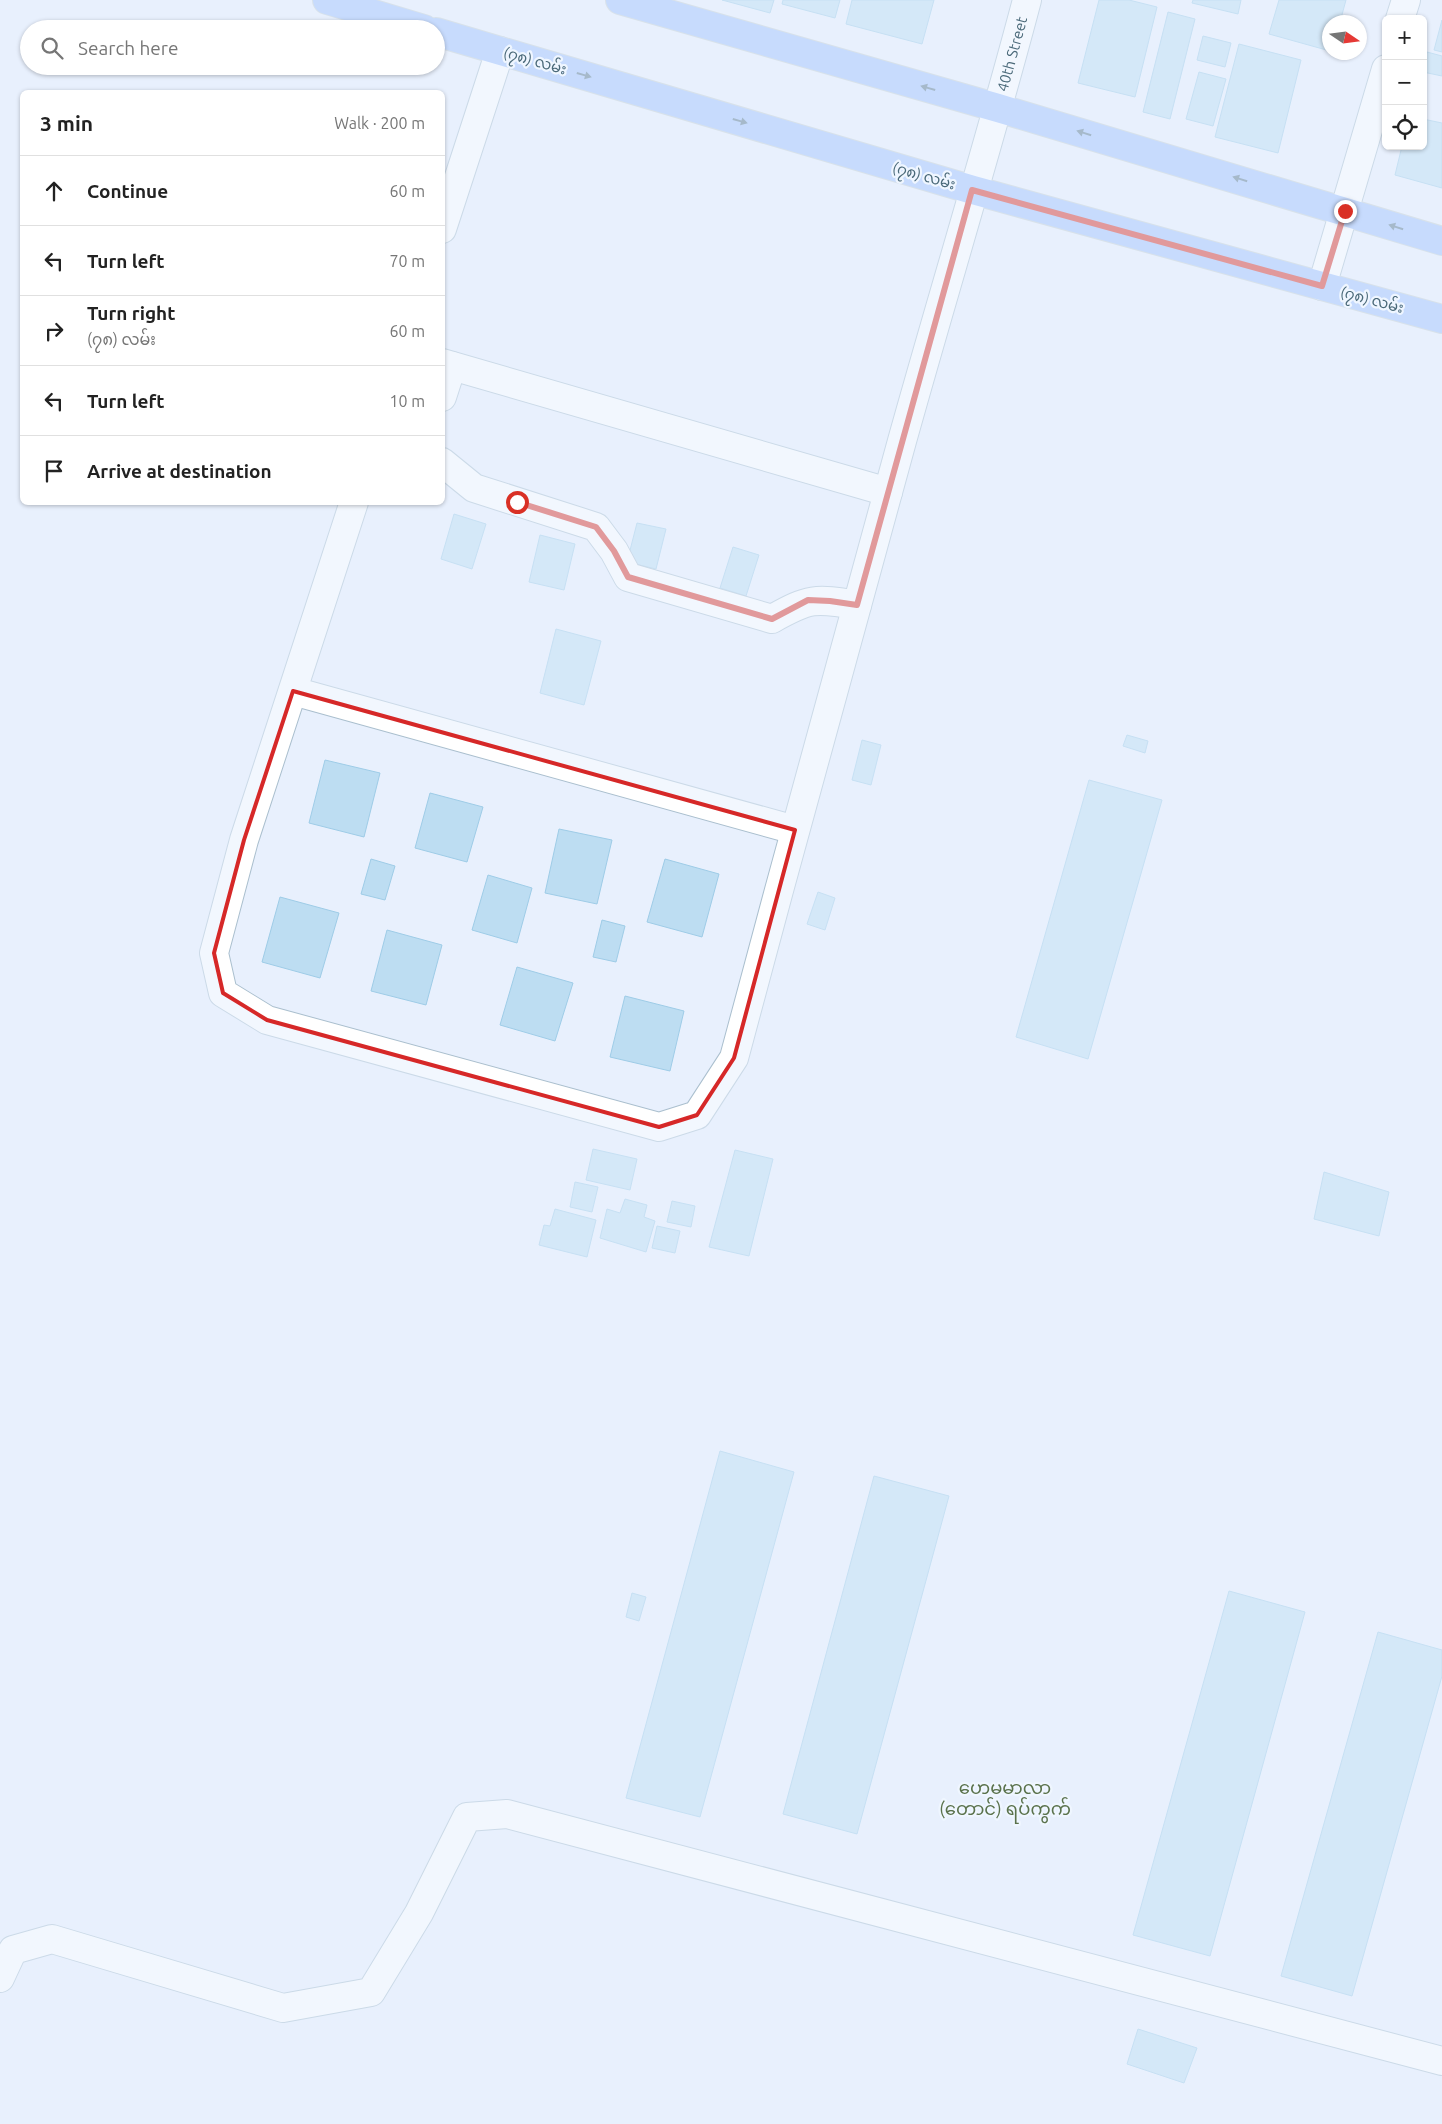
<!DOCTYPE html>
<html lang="en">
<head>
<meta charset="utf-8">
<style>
	:root { --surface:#fff; --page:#f2f2f2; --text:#222; --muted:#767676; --line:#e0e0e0 }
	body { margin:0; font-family:Ubuntu,"Noto Sans Myanmar",sans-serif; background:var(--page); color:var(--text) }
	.controls { position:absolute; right:15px; top:15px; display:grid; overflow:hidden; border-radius:8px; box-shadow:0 1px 4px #0004 }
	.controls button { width:45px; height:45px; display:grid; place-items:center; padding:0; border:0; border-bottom:1px solid var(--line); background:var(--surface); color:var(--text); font:25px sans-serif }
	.compass { position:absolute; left:1322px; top:15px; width:45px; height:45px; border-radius:50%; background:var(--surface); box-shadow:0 1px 4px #0004; rotate:103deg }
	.stop { position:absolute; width:15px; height:15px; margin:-11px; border:4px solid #d93025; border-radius:50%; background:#fff }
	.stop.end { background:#d93025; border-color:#fff; box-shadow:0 1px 5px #0008 }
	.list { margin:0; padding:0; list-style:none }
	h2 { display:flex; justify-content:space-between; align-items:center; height:65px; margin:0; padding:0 20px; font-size:21px }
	h2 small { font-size:16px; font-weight:400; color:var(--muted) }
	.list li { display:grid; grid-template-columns:32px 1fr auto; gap:15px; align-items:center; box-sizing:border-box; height:70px; padding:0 20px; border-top:1px solid var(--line) }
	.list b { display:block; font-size:19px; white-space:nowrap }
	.list p { margin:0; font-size:16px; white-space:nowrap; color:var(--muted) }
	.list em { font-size:16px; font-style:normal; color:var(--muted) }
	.icon { flex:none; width:28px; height:28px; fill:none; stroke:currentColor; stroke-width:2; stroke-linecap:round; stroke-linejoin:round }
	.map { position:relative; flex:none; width:1442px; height:2124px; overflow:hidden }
	.search { position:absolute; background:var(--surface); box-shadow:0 1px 4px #0004; left:20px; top:20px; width:425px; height:55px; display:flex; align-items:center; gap:12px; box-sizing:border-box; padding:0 18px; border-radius:28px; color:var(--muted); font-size:19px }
	.panel { position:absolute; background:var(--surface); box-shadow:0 1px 4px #0004; left:20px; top:90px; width:425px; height:415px; border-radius:8px }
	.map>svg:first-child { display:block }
	.building { fill:#bdddf2; stroke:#9ecce7 }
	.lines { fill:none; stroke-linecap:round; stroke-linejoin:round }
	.minor-casing { stroke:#aabfce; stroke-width:30 }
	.major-casing { stroke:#c5cfd4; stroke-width:30 }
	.minor { stroke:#fff; stroke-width:28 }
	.major { stroke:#9fc2fd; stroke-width:28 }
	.oneway { fill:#57768d }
	.route { stroke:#d93025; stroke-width:6 }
	.marked { fill:none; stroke:#d62828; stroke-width:4; stroke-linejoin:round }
	.labels { text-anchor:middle; stroke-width:4.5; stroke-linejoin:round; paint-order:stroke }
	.street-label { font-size:15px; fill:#4a6979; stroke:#eff6ff }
	.quarter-label { font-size:18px; fill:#5a724c; stroke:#eff6ff }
</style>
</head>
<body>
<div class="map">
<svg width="1442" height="2124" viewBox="0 0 1442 2124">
	<rect width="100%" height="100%" fill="#e8f0fd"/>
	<g class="building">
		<path d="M722 0H774L770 13Z"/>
		<path d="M783 0H840L835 18 782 4Z"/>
		<path d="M852 0H934L922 44 846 24Z"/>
		<path d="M1099 0H1129L1157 7 1135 97 1078 83Z"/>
		<path d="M1193 0H1241L1238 14 1192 3Z"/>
		<path d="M1279 0H1346L1340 22H1330V51L1269 34Z"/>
		<path d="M1168 12 1195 19 1170 119 1143 112Z"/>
		<path d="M1442 20V52L1434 50Z"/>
		<path d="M1203 36 1231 43 1225 67 1197 60Z"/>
		<path d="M1239 44 1301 60 1278 153 1215 137Z"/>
		<path d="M1427 52 1442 56V76L1423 72Z"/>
		<path d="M1199 72 1226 79 1213 126 1186 119Z"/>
		<path d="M1423 119 1442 123V188L1395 175 1402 146H1423Z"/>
		<path d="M454 514 486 524 472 569 441 559Z"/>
		<path d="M637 523 666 529 656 569 627 562Z"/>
		<path d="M540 535 575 544 564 590 529 582Z"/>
		<path d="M733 547 759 555 746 596 720 588Z"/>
		<path d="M556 629 601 641 584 705 540 693Z"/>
		<path d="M1127 735 1148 741 1145 753 1123 746Z"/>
		<path d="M862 740 881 745 871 785 852 780Z"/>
		<path d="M325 760 380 773 364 837 309 823Z"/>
		<path d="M1089 780 1162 800 1088 1059 1016 1037Z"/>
		<path d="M430 793 483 807 467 862 415 848Z"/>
		<path d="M559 829 612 840 597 904 545 893Z"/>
		<path d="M371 859 395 866 385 900 361 894Z"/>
		<path d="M665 859 719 874 702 937 647 922Z"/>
		<path d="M488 875 532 888 517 943 472 930Z"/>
		<path d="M818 892 835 898 825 930 807 924Z"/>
		<path d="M280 897 339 913 320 978 262 962Z"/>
		<path d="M602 920 625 926 616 962 593 957Z"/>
		<path d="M387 930 442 945 426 1005 371 991Z"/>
		<path d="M517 967 573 983 555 1041 500 1025Z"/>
		<path d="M625 996 684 1011 670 1071 610 1057Z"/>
		<path d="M593 1149 637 1159 630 1190 586 1180Z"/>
		<path d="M735 1150 773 1159 749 1256 709 1247Z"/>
		<path d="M1324 1172 1389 1192 1379 1236 1314 1219Z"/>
		<path d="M575 1182 598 1187 592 1212 570 1207Z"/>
		<path d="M625 1199 647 1205 644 1217 655 1221 646 1252 600 1238 607 1209 620 1213Z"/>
		<path d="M672 1201 695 1206 691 1227 667 1222Z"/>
		<path d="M555 1209 596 1220 587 1257 539 1245 544 1225 550 1226Z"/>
		<path d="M657 1226 680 1231 675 1253 652 1248Z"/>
		<path d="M720 1451 794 1472 700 1817 626 1798Z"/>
		<path d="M874 1476 949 1496 857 1834 783 1814Z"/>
		<path d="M1229 1591 1305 1612 1210 1956 1133 1935Z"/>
		<path d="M632 1593 646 1597 639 1621 626 1617Z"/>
		<path d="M1378 1632 1442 1650V1676L1352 1996 1281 1976Z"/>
		<path d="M1138 2029 1197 2048 1184 2083 1127 2064Z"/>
	</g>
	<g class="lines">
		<g class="minor-casing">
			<g id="minor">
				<path d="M1400 19 1406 0"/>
				<path d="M442 229 500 51"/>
				<path d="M1322 286 1386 69"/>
				<path d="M442 363 888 492"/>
				<path d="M442 397 452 366"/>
				<path d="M442 462 474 488 596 527 614 551 628 577 772 619C809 598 815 598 857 605"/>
				<path id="s1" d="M354 502 244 840 214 953 223 993 267 1020 659 1127 697 1115 734 1058C789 852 845 646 902 441 943 294 988 148 1027 0"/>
				<path d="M293 691 795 830"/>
				<path d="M0 1978 13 1950 52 1939 283 2008 371 1992 419 1913 467 1817 507 1814 1442 2061"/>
			</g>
		</g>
		<g class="major-casing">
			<g id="major">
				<path d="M327 0 424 29"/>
				<path d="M620 0 998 108 1442 241"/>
				<path d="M436 32 973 190 1442 319"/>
			</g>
		</g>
		<use href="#minor" class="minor"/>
		<use href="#major" class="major"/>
	</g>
	<defs><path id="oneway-solid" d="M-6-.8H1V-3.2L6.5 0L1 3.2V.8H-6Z" transform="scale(1.25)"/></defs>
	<g class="oneway">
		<use href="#oneway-solid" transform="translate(584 75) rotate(16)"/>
		<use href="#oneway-solid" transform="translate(928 88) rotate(-164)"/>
		<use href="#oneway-solid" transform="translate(740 121) rotate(16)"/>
		<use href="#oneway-solid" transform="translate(1084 133) rotate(-163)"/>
		<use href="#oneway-solid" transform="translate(1240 179) rotate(-163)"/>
		<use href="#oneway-solid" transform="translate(1396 227) rotate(-162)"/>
	</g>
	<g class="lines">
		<path class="route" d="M517 502 596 527 614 551 628 577 772 619 808 600 830 601 857 605 972 190 1322 286 1345 211"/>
	</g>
	<path d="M0 0H1442V2124H0ZM293 691 795 830 734 1058 697 1115 659 1127 267 1020 223 993 214 953 244 840Z" fill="#e8f0fd" fill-opacity=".55" fill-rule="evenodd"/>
	<path class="marked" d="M293 691 795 830 734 1058 697 1115 659 1127 267 1020 223 993 214 953 244 840Z"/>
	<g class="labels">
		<g class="street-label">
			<text dy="5" stroke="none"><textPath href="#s1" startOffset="2121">40th Street</textPath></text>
			<text transform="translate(535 61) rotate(16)" y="5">(၇၈) လမ်း</text>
			<text transform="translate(924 176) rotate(16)" y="5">(၇၈) လမ်း</text>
			<text transform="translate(1372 300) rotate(15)" y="5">(၇၈) လမ်း</text>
		</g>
		<g class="quarter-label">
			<text x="1005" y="1794">ဟေမမာလာ<tspan x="1005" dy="21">(တောင်) ရပ်ကွက်</tspan></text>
		</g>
	</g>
</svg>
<div class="controls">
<button>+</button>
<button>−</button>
<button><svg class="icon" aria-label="locate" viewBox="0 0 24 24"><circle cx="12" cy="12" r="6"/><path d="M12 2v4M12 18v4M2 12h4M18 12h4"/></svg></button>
</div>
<svg class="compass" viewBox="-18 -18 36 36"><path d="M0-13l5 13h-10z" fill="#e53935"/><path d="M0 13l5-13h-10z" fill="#767676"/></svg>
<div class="stop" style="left:517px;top:502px"></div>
<div class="stop end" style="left:1345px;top:211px"></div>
<div class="search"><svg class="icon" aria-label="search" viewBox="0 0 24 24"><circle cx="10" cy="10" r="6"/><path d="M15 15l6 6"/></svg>Search here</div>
<section class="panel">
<h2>3 min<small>Walk · 200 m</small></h2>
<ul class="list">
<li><svg class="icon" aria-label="ahead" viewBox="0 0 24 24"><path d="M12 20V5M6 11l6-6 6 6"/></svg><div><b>Continue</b></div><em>60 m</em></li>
<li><svg class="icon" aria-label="left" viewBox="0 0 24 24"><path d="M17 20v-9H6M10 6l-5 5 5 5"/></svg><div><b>Turn left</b></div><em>70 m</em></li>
<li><svg class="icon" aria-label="right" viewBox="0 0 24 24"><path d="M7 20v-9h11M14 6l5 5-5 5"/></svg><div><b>Turn right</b><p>(၇၈) လမ်း</p></div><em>60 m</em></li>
<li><svg class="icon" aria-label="left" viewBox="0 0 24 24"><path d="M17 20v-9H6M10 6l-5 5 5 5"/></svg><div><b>Turn left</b></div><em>10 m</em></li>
<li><svg class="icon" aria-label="arrive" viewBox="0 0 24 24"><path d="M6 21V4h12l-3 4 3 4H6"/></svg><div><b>Arrive at destination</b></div></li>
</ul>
</section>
</div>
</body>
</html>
